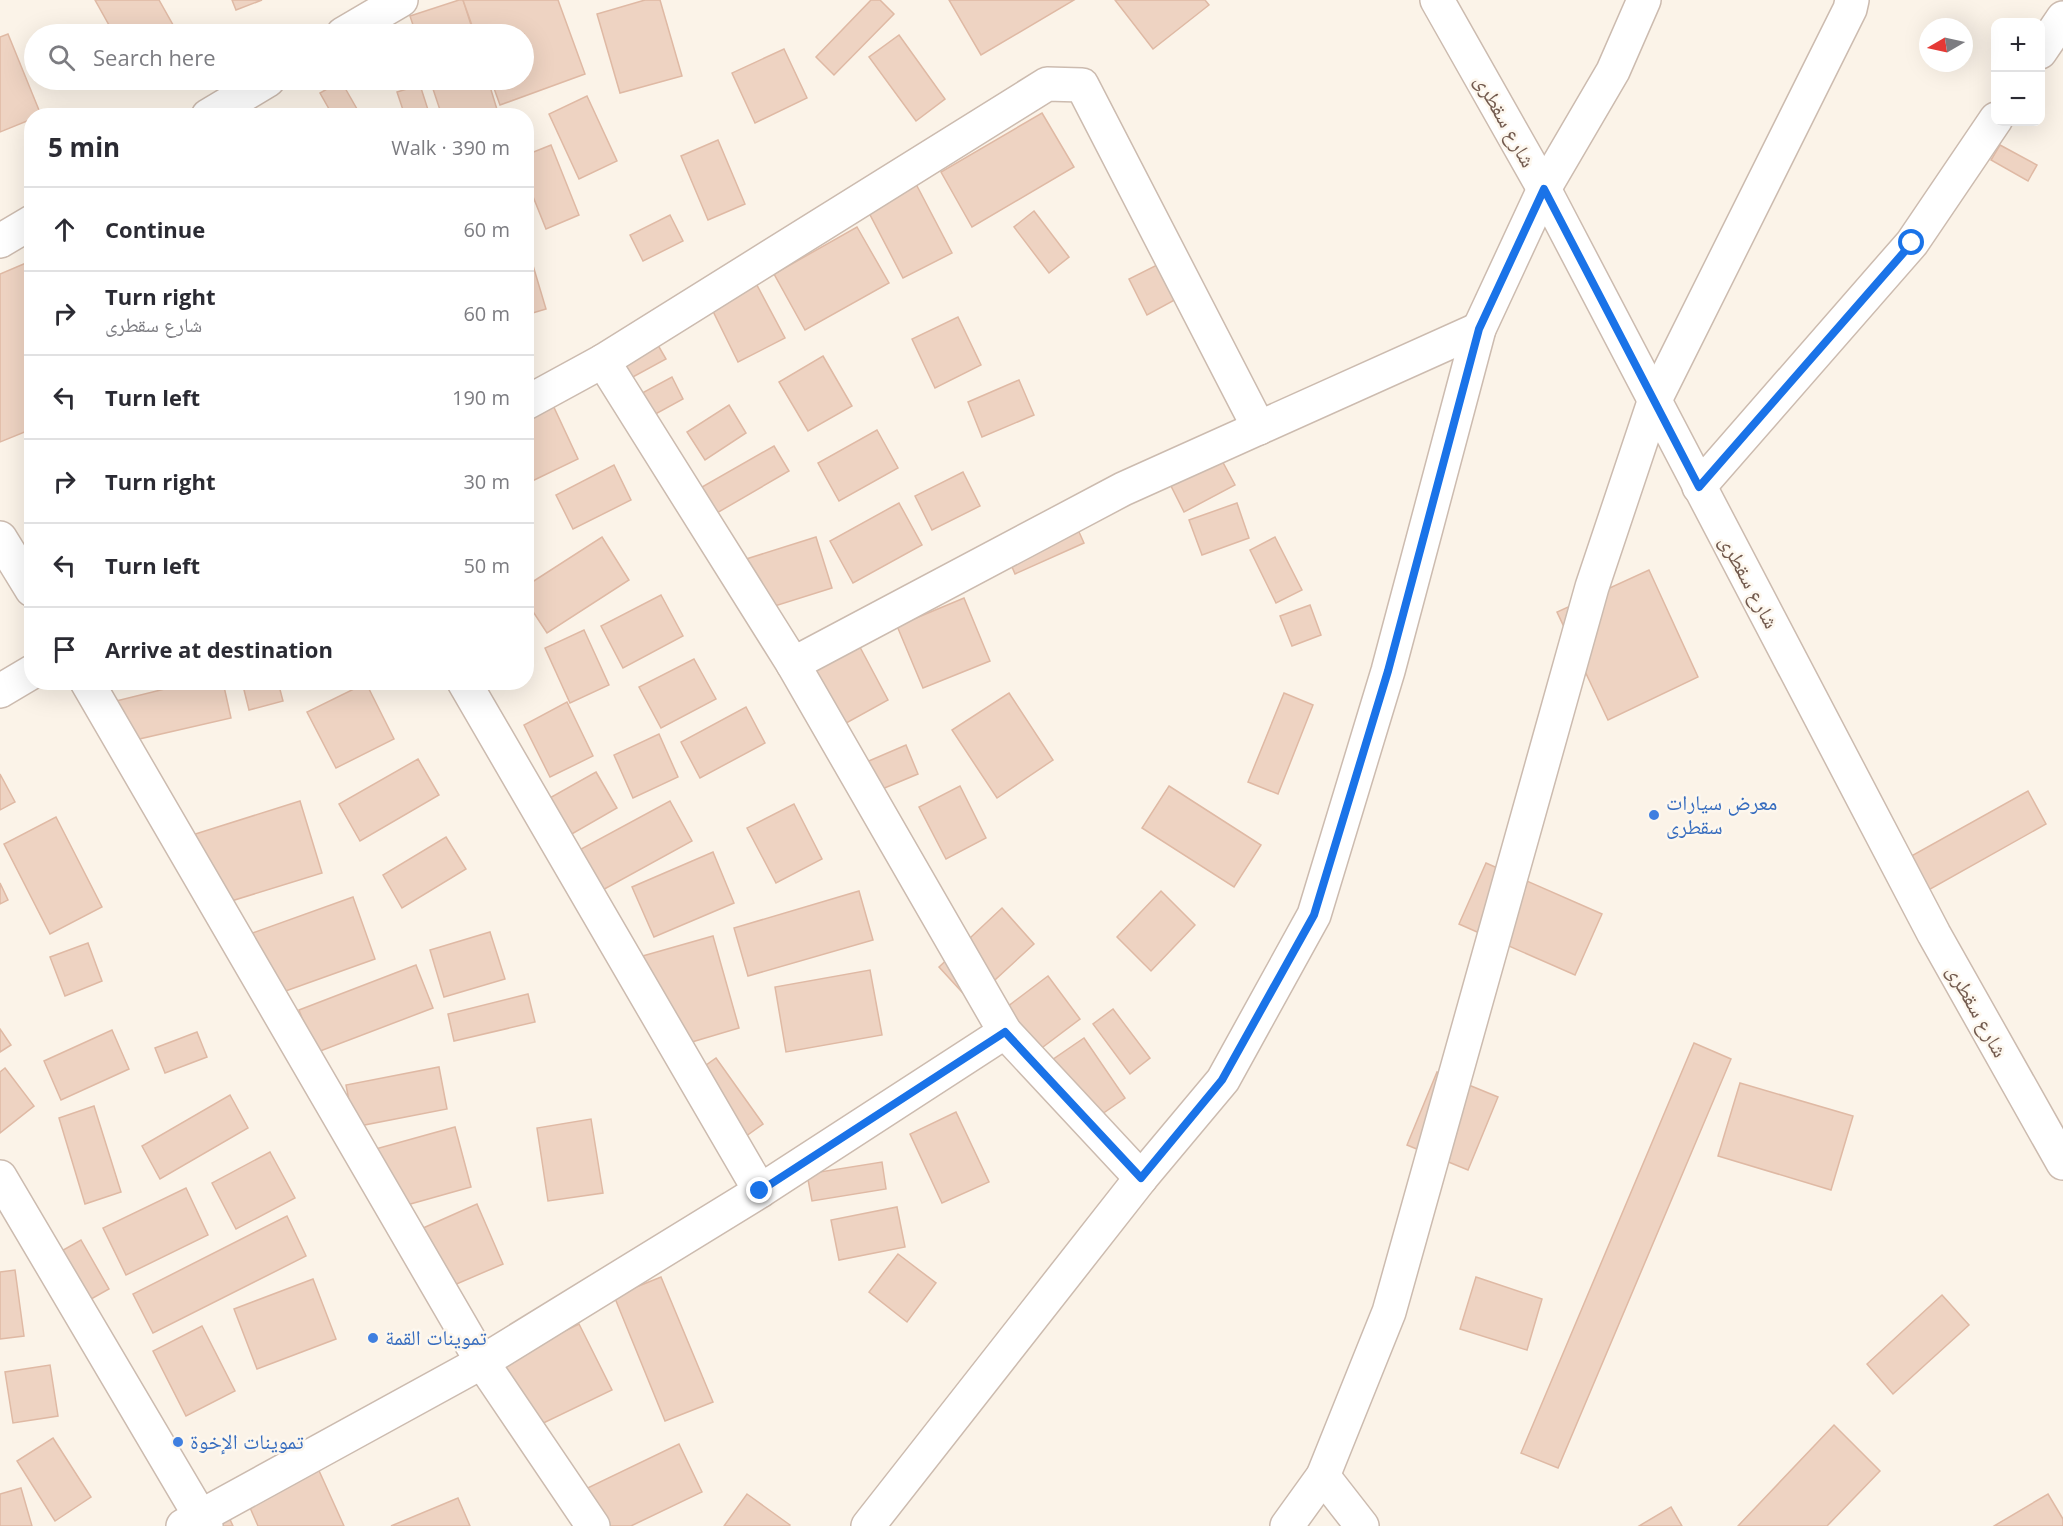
<!DOCTYPE html>
<html lang="en">
<head>
<meta charset="utf-8">
<style>
	:root { --surface:#fff; --page:#f7f7f7; --text:#2b2b33; --muted:#7c7c81; --line:#e1e1e2 }
	body { margin:0; font-family:"Open Sans","Noto Naskh Arabic",sans-serif; background:var(--page); color:var(--text) }
	.controls { position:absolute; right:18px; top:18px; display:grid; overflow:hidden; border-radius:12px; box-shadow:0 6px 24px #0002 }
	.controls button { width:54px; height:54px; display:grid; place-items:center; padding:0; border:0; border-bottom:2px solid var(--line); background:var(--surface); color:var(--text); font:30px sans-serif }
	.compass { position:absolute; left:1919px; top:18px; width:54px; height:54px; border-radius:50%; background:var(--surface); box-shadow:0 6px 24px #0002; rotate:261deg }
	.stop { position:absolute; width:18px; height:18px; margin:-14px; border:4px solid #1a73e8; border-radius:50%; background:#fff }
	.stop.end { background:#1a73e8; border-color:#fff; box-shadow:0 2px 6px #0008 }
	.list { margin:0; padding:0; list-style:none }
	h2 { display:flex; justify-content:space-between; align-items:center; height:78px; margin:0; padding:0 24px; font-size:26px }
	h2 small { font-size:20px; font-weight:400; color:var(--muted) }
	.list li { display:grid; grid-template-columns:39px 1fr auto; gap:18px; align-items:center; box-sizing:border-box; height:84px; padding:0 24px; border-top:2px solid var(--line) }
	.list b { display:block; font-size:22px; white-space:nowrap }
	.list p { margin:0; font-size:20px; white-space:nowrap; color:var(--muted) }
	.list em { font-size:20px; font-style:normal; color:var(--muted) }
	.icon { flex:none; width:33px; height:33px; fill:none; stroke:currentColor; stroke-width:2; stroke-linecap:round; stroke-linejoin:round }
	.map { position:relative; flex:none; width:2063px; height:1526px; overflow:hidden }
	.search { position:absolute; background:var(--surface); box-shadow:0 6px 24px #0002; left:24px; top:24px; width:510px; height:66px; display:flex; align-items:center; gap:15px; box-sizing:border-box; padding:0 21px; border-radius:33px; color:var(--muted); font-size:22px }
	.panel { position:absolute; background:var(--surface); box-shadow:0 6px 24px #0002; left:24px; top:108px; width:510px; height:582px; border-radius:24px }
	.map>svg:first-child { display:block }
	.building { fill:#eed3c2; stroke:#dfb9a4; stroke-width:1.5 }
	.lines { fill:none; stroke-linecap:round; stroke-linejoin:round }
	.minor-casing { stroke:#ccbbaf; stroke-width:36 }
	.minor { stroke:#fff; stroke-width:33 }
	.route { stroke:#1a73e8; stroke-width:8 }
	.shop-dot { fill:#3f7fe0; stroke:#fdf7ee; stroke-width:2 }
	.labels { text-anchor:middle; stroke-width:5; stroke-linejoin:round; paint-order:stroke }
	.street-label { font-size:21px; fill:#725a4e; stroke:#fdf7ee }
	.shop-label { font-size:21px; fill:#366cbe; stroke:#fdf7ee; text-anchor:start }
</style>
</head>
<body>
<div class="map">
<svg width="2063" height="1526" viewBox="0 0 2063 1526">
	<rect width="100%" height="100%" fill="#fbf3e8"/>
	<g class="building">
		<path d="M95 0H159L177 32 173 34H114Z"/>
		<path d="M232 0H262L236 10Z"/>
		<path d="M459 0H463L474 34H416L410 16Z"/>
		<path d="M463 0H558L585 74 500 105 491 80H524V34H475Z"/>
		<path d="M645 0H660L682 76 620 93 597 14Z"/>
		<path d="M871 0H880L894 14 834 75 816 57Z"/>
		<path d="M949 0H1074L981 55Z"/>
		<path d="M1115 0H1205L1209 5 1153 49Z"/>
		<path d="M8 34 41 115 32 116V119L0 132V37Z"/>
		<path d="M899 35 945 99 916 121 869 57Z"/>
		<path d="M784 49 807 98 755 123 732 73Z"/>
		<path d="M430 80H488L499 116H442Z"/>
		<path d="M341 81 361 116H333L320 93Z"/>
		<path d="M420 85 430 116H405L397 92Z"/>
		<path d="M587 96 617 161 579 179 549 114Z"/>
		<path d="M1042 113 1074 167 972 227 941 172Z"/>
		<path d="M718 140 745 204 708 220 681 156Z"/>
		<path d="M551 145 579 215 546 229 526 179V155Z"/>
		<path d="M2000 145 2037 165 2028 181 1991 160Z"/>
		<path d="M916 184 952 253 903 278 867 209Z"/>
		<path d="M1034 211 1069 257 1049 273 1014 227Z"/>
		<path d="M670 215 683 241 643 261 630 235Z"/>
		<path d="M857 227 889 283 805 330 774 274Z"/>
		<path d="M526 242 546 309 526 315Z"/>
		<path d="M1165 261 1182 296 1147 315 1129 279Z"/>
		<path d="M26 263 32 276V429L0 442V274Z"/>
		<path d="M750 272 785 338 738 362 705 295Z"/>
		<path d="M958 317 981 365 935 388 912 339Z"/>
		<path d="M655 340 666 359 609 390 599 371Z"/>
		<path d="M823 356 852 406 808 431 779 382Z"/>
		<path d="M672 377 683 399 630 428 618 406Z"/>
		<path d="M1019 380 1034 415 982 437 968 402Z"/>
		<path d="M544 386 578 459 526 484V395Z"/>
		<path d="M729 405 746 433 705 460 687 432Z"/>
		<path d="M877 430 898 468 839 501 818 463Z"/>
		<path d="M1212 442 1235 485 1184 512 1162 468Z"/>
		<path d="M774 446 789 471 710 517 695 491Z"/>
		<path d="M614 465 631 500 573 529 556 495Z"/>
		<path d="M963 472 980 506 932 530 915 496Z"/>
		<path d="M899 503 922 545 853 583 830 541Z"/>
		<path d="M1237 503 1249 538 1202 555 1189 520Z"/>
		<path d="M1075 523 1084 543 1015 574 1006 553Z"/>
		<path d="M602 537 629 580 547 633 526 601V586Z"/>
		<path d="M816 537 832 588 759 611 743 560Z"/>
		<path d="M1275 537 1302 590 1276 603 1250 550Z"/>
		<path d="M1649 570 1698 677 1608 720 1557 612Z"/>
		<path d="M661 595 683 636 623 668 601 626Z"/>
		<path d="M964 598 990 661 923 688 897 626Z"/>
		<path d="M1310 605 1321 635 1292 646 1280 616Z"/>
		<path d="M584 630 609 685 570 703 545 648Z"/>
		<path d="M853 634 888 700 830 732 794 666Z"/>
		<path d="M694 659 716 699 661 728 639 687Z"/>
		<path d="M193 682H223L231 718 126 742 116 701Z"/>
		<path d="M242 682H278L283 701 249 710Z"/>
		<path d="M366 683 394 739 336 768 307 712Z"/>
		<path d="M1009 693 1053 760 997 798 952 730Z"/>
		<path d="M1284 693 1313 705 1278 794 1248 782Z"/>
		<path d="M567 702 593 756 550 777 524 725Z"/>
		<path d="M746 707 765 743 700 778 681 742Z"/>
		<path d="M659 734 678 777 633 798 614 755Z"/>
		<path d="M906 745 918 774 875 792 862 764Z"/>
		<path d="M418 759 439 795 360 841 339 804Z"/>
		<path d="M596 772 617 808 544 850 523 813Z"/>
		<path d="M0 774 15 802 0 810Z"/>
		<path d="M960 786 986 838 946 859 919 807Z"/>
		<path d="M1169 786 1261 845 1234 887 1142 828Z"/>
		<path d="M2028 791 2046 824 1925 892 1906 859Z"/>
		<path d="M300 801 322 873 212 907 189 836Z"/>
		<path d="M670 801 692 841 579 903 557 862Z"/>
		<path d="M794 804 822 859 776 883 747 828Z"/>
		<path d="M56 817 102 907 50 934 4 844Z"/>
		<path d="M446 837 466 869 402 908 383 875Z"/>
		<path d="M713 852 734 903 654 937 632 887Z"/>
		<path d="M1486 863 1602 914 1575 975 1459 924Z"/>
		<path d="M0 883 8 900 0 904Z"/>
		<path d="M859 891 873 940 748 976 734 928Z"/>
		<path d="M1161 891 1195 925 1151 971 1117 937Z"/>
		<path d="M353 897 375 959 266 998 244 936Z"/>
		<path d="M1002 908 1034 944 971 1002 939 967Z"/>
		<path d="M490 932 505 979 444 997 430 950Z"/>
		<path d="M713 936 739 1028 665 1050 639 957Z"/>
		<path d="M88 943 102 981 65 996 50 957Z"/>
		<path d="M416 965 433 1008 315 1053 299 1010Z"/>
		<path d="M870 970 882 1035 786 1052 775 987Z"/>
		<path d="M1048 976 1080 1019 1035 1053 1003 1010Z"/>
		<path d="M528 994 535 1022 454 1041 448 1014Z"/>
		<path d="M1113 1009 1150 1058 1130 1074 1093 1024Z"/>
		<path d="M0 1029 11 1045 0 1052Z"/>
		<path d="M112 1030 129 1069 61 1100 44 1061Z"/>
		<path d="M197 1032 207 1057 165 1073 155 1048Z"/>
		<path d="M1084 1038 1125 1098 1092 1121 1052 1060Z"/>
		<path d="M1694 1043 1731 1059 1558 1468 1521 1453Z"/>
		<path d="M716 1058 763 1124 742 1139 695 1073Z"/>
		<path d="M439 1067 447 1109 354 1127 346 1085Z"/>
		<path d="M5 1068 34 1106 0 1133V1072Z"/>
		<path d="M1437 1072 1498 1097 1468 1170 1407 1145Z"/>
		<path d="M1740 1083 1853 1116 1831 1190 1718 1156Z"/>
		<path d="M230 1095 248 1128 160 1179 142 1146Z"/>
		<path d="M94 1106 121 1192 85 1204 59 1118Z"/>
		<path d="M956 1112 989 1182 942 1203 910 1134Z"/>
		<path d="M591 1119 603 1193 548 1201 537 1128Z"/>
		<path d="M455 1127 471 1187 389 1210 372 1150Z"/>
		<path d="M270 1152 295 1198 236 1229 212 1183Z"/>
		<path d="M882 1162 886 1189 812 1201 807 1174Z"/>
		<path d="M186 1188 208 1235 126 1275 103 1228Z"/>
		<path d="M477 1204 503 1264 438 1292 412 1233Z"/>
		<path d="M897 1207 905 1247 839 1260 831 1220Z"/>
		<path d="M287 1216 306 1256 153 1333 133 1294Z"/>
		<path d="M81 1240 109 1289 77 1307 49 1258Z"/>
		<path d="M898 1254 936 1283 907 1322 869 1292Z"/>
		<path d="M15 1270 24 1336 0 1339V1272Z"/>
		<path d="M661 1277 713 1402 665 1421 614 1296Z"/>
		<path d="M1476 1277 1542 1299 1527 1350 1460 1329Z"/>
		<path d="M313 1279 336 1339 257 1369 234 1309Z"/>
		<path d="M1942 1295 1969 1325 1893 1394 1867 1364Z"/>
		<path d="M579 1324 612 1390 531 1429 499 1363Z"/>
		<path d="M202 1326 235 1391 186 1416 153 1351Z"/>
		<path d="M50 1365 58 1416 13 1423 5 1372Z"/>
		<path d="M1834 1425 1880 1471 1827 1526H1738Z"/>
		<path d="M53 1438 91 1497 55 1521 17 1461Z"/>
		<path d="M679 1444 702 1492 631 1526H590L575 1494Z"/>
		<path d="M311 1453 344 1526H258L240 1485Z"/>
		<path d="M21 1488 32 1526H0V1494Z"/>
		<path d="M747 1494 790 1525 789 1526H724Z"/>
		<path d="M2048 1494 2063 1519V1526H1994Z"/>
		<path d="M458 1498 470 1526H391Z"/>
		<path d="M1671 1507 1682 1526H1639Z"/>
		<path d="M227 1513 233 1526H199Z"/>
	</g>
	<g class="lines">
		<g class="minor-casing">
			<g id="minor">
				<path d="M1437 0 1544 189 1934 934 2063 1163"/>
				<path d="M343 34 401 0"/>
				<path d="M2040 52 2063 18"/>
				<path d="M208 116 268 80"/>
				<path d="M0 241 32 222"/>
				<path d="M603 361 793 664 1005 1032 1141 1178"/>
				<path d="M526 403 603 361 1047 84 1082 85 1259 428"/>
				<path d="M1699 487 1912 243 1996 119"/>
				<path d="M0 538 32 590"/>
				<path d="M793 664 1123 489 1479 329"/>
				<path d="M87 682 482 1362 593 1526"/>
				<path d="M464 682 760 1191"/>
				<path d="M0 691 32 672"/>
				<path d="M0 1177 206 1526"/>
				<path d="M1323 1476 1362 1526"/>
				<path d="M183 1526 482 1362 760 1191 1005 1032"/>
				<path d="M868 1526 1141 1178 1223 1080 1314 915 1388 671 1479 329 1544 189 1613 71 1644 0"/>
				<path d="M1287 1526 1323 1476 1389 1312 1592 587 1654 402 1850 9 1852 0"/>
			</g>
		</g>
		<use href="#minor" class="minor"/>
	</g>
	<g class="lines">
		<path class="route" d="M760 1191 1005 1032 1141 1178 1222 1080 1314 915 1388 671 1479 329 1544 189 1699 487 1912 243"/>
	</g>
	<g class="shop-dot">
		<circle cx="1654" cy="815" r="6"/>
		<circle cx="373" cy="1338" r="6"/>
		<circle cx="178" cy="1442" r="6"/>
	</g>
	<g class="labels">
		<g class="street-label">
			<text transform="translate(1505 121) rotate(61)" y="7">شارع سقطرى</text>
			<text transform="translate(1749 582) rotate(62)" y="7">شارع سقطرى</text>
			<text transform="translate(1977 1011) rotate(61)" y="7">شارع سقطرى</text>
		</g>
		<g class="shop-label">
			<text x="1666" y="810">معرض سيارات<tspan x="1666" dy="24">سقطرى</tspan></text>
			<text x="385" y="1345">تموينات القمة</text>
			<text x="190" y="1449">تموينات الإخوة</text>
		</g>
	</g>
</svg>
<div class="controls">
<button>+</button>
<button>−</button>
</div>
<svg class="compass" viewBox="-18 -18 36 36"><path d="M0-13l5 13h-10z" fill="#e53935"/><path d="M0 13l5-13h-10z" fill="#7c7c81"/></svg>
<div class="stop" style="left:1912px;top:243px"></div>
<div class="stop end" style="left:760px;top:1191px"></div>
<div class="search"><svg class="icon" aria-label="search" viewBox="0 0 24 24"><circle cx="10" cy="10" r="6"/><path d="M15 15l6 6"/></svg>Search here</div>
<section class="panel">
<h2>5 min<small>Walk · 390 m</small></h2>
<ul class="list">
<li><svg class="icon" aria-label="ahead" viewBox="0 0 24 24"><path d="M12 20V5M6 11l6-6 6 6"/></svg><div><b>Continue</b></div><em>60 m</em></li>
<li><svg class="icon" aria-label="right" viewBox="0 0 24 24"><path d="M7 20v-9h11M14 6l5 5-5 5"/></svg><div><b>Turn right</b><p>شارع سقطرى</p></div><em>60 m</em></li>
<li><svg class="icon" aria-label="left" viewBox="0 0 24 24"><path d="M17 20v-9H6M10 6l-5 5 5 5"/></svg><div><b>Turn left</b></div><em>190 m</em></li>
<li><svg class="icon" aria-label="right" viewBox="0 0 24 24"><path d="M7 20v-9h11M14 6l5 5-5 5"/></svg><div><b>Turn right</b></div><em>30 m</em></li>
<li><svg class="icon" aria-label="left" viewBox="0 0 24 24"><path d="M17 20v-9H6M10 6l-5 5 5 5"/></svg><div><b>Turn left</b></div><em>50 m</em></li>
<li><svg class="icon" aria-label="arrive" viewBox="0 0 24 24"><path d="M6 21V4h12l-3 4 3 4H6"/></svg><div><b>Arrive at destination</b></div></li>
</ul>
</section>
</div>
</body>
</html>
